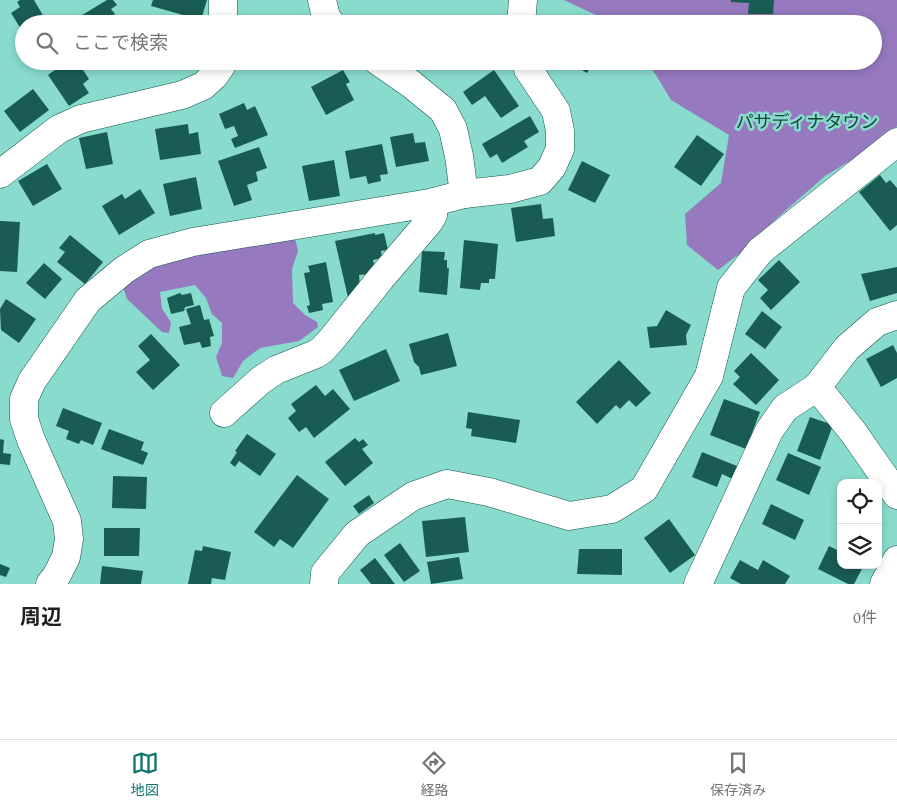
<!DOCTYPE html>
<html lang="ja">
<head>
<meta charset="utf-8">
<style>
	:root { --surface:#fff; --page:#f2f2f2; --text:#202124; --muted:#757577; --line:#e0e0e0; --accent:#0f766e }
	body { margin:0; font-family:Spectral,"Noto Sans JP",serif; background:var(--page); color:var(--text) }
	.controls { position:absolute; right:15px; bottom:15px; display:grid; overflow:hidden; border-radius:10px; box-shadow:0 2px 8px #0003 }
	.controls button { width:45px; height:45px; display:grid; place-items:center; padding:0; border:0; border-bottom:1px solid var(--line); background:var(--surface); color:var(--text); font:25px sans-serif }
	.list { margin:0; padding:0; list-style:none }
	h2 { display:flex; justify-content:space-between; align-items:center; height:65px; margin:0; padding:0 20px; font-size:21px }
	h2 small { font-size:16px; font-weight:400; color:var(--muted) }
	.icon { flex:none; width:28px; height:28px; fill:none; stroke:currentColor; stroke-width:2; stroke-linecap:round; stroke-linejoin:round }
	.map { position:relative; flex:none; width:897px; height:584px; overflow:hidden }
	.search { position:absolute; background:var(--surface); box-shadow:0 2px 8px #0003; left:15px; right:15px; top:15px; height:55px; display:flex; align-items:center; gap:12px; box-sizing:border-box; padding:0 18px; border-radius:28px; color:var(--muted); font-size:19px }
	.sheet { height:155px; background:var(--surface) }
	nav { display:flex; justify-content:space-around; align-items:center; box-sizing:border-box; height:70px; border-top:1px solid var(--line); background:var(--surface); font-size:14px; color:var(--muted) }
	nav a { display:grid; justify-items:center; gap:2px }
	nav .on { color:var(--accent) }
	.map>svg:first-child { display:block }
	.forest { fill:#9679bf }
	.building { fill:#195c53 }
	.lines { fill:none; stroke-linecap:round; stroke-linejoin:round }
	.minor-casing { stroke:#12564d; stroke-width:29 }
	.minor { stroke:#fff; stroke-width:28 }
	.labels { text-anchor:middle; stroke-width:5; stroke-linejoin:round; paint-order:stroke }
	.neighbourhood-label { font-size:18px; fill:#18453e; stroke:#89dbce }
</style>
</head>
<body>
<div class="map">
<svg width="897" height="584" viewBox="0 0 897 584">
	<rect width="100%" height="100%" fill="#89dbce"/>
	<g class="forest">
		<path d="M564 0H897V126L883 141 825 176 776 219 739 254 718 270 687 245 685 214 721 183 729 135 671 100 656 75 645 61H873V24H615Z"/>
		<path d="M295 238 298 251 292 269 293 303 305 315 317 322 318 327 299 341 260 348 243 361 233 378 222 376 216 357 222 343V323L212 314 206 298 195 285 160 292 162 309 171 322 169 333 162 332 127 299 121 281 155 260Z"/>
	</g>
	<g class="building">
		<path d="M20 0H34L48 24H24V34L11 13 20 7 17 2Z"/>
		<path d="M107 0H113L117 5 111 9 115 14 111 17 115 23 77 24 74 20Z"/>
		<path d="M153 0H207L201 20 151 6Z"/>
		<path d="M731 0H774L773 14H748L749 3 731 2Z"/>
		<path d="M460 16 470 24H454Z"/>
		<path d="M67 61H77L89 79 83 84 89 93 69 106 48 75Z"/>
		<path d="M148 61H187L185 70 148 62Z"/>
		<path d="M567 61H594L587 73Z"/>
		<path d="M343 70 350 82 346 84 354 100 326 115 311 87Z"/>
		<path d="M494 70 519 106 501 118 485 96 472 105 463 92Z"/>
		<path d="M33 89 49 110 20 132 4 111Z"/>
		<path d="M244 103 247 110 255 106 268 135 235 148 231 139 238 136 234 126 225 129 219 114Z"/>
		<path d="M530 116 539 132 524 141 528 147 502 163 497 154 490 158 482 144Z"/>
		<path d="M188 124 189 134 198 132 201 154 160 160 155 129Z"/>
		<path d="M107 132 113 164 86 169 79 138Z"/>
		<path d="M413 133 415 143 425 142 429 161 396 167 390 137Z"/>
		<path d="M697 135 724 154 701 186 674 167Z"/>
		<path d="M382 144 388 174 380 175 381 181 368 184 366 176 350 179 345 151Z"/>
		<path d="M259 147 267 168 256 172 258 181 247 185 252 200 234 206 218 161Z"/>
		<path d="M334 160 340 196 309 201 302 166Z"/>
		<path d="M582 161 610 175 595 203 568 190Z"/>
		<path d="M47 164 62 189 33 206 18 181Z"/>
		<path d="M880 175 886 183 890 180 897 188V225L890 231 859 192Z"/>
		<path d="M196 177 202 209 170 216 163 184Z"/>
		<path d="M140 189 155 213 119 235 102 206 122 194 125 199Z"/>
		<path d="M541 204 543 219 553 218 555 236 516 242 511 208Z"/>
		<path d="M0 221 20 222 17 272 0 271Z"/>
		<path d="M375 233V235L384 233 388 250 381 251 382 258 373 260 375 269 371 274 359 275 360 286 349 302 335 241Z"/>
		<path d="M70 235 103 262 85 284 57 262 65 252 59 248Z"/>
		<path d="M464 240 498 244 495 279H489V283H481L480 290 460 288Z"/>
		<path d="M422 251 445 252 444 260H447V268H449L447 295 419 292Z"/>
		<path d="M779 260 800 282 771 310 760 298 768 290 758 280Z"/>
		<path d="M326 262 333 302 322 304 323 310 309 313 307 306 310 305 304 273 310 272 308 266Z"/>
		<path d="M44 263 62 279 45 299 26 283Z"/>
		<path d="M897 267V293L870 301 861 274Z"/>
		<path d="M180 293 182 295 191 293 194 305 185 307 184 311 171 314 167 298Z"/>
		<path d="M6 299 36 319 19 343 1 330 0 309Z"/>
		<path d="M200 305 204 320 209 319 214 336 210 337 211 346 202 348 200 342 184 345 179 327 191 324 186 309Z"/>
		<path d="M666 310 691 325 686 335 687 345 650 348 647 327 657 326Z"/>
		<path d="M762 311 782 327 765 349 745 334Z"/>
		<path d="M448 333 457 366 421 375 419 367 414 362 409 344Z"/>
		<path d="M151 334 180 365 153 390 136 372 150 360 138 346Z"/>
		<path d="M893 345 897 353V378L881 387 866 359Z"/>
		<path d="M386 349 400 381 354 401 339 370Z"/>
		<path d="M751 353 779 380 756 405 733 384 740 377 734 371Z"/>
		<path d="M619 360 651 393 636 407 629 400 620 409 616 405 597 424 576 402Z"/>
		<path d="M316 385 325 396 333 389 350 409 314 438 306 427 299 432 288 418 296 411 291 404Z"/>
		<path d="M724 399 760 412 746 449 710 435Z"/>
		<path d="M63 408 102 423 93 445 81 440 79 444 66 439 69 431 56 426Z"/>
		<path d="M468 412 520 420 516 443 471 436 472 429 466 428Z"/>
		<path d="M810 417 833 425 820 460 797 451Z"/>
		<path d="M109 429 144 442 141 450 148 453 143 465 101 449Z"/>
		<path d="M247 434 276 454 260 476 239 461 235 467 230 463 237 452 235 451Z"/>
		<path d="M355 438 359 442 363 439 368 445 362 449 373 463 345 486 325 462Z"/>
		<path d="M0 439 4 440 3 453 11 454 10 465 0 464Z"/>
		<path d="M702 452 742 468 737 481 722 474 717 487 692 477Z"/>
		<path d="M788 453 821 467 809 495 776 480Z"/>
		<path d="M297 475 329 499 293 548 280 539 274 547 254 532Z"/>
		<path d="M113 476 147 477 146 509 112 508Z"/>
		<path d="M369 495 374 503 359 514 353 506Z"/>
		<path d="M771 504 804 520 795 540 762 524Z"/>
		<path d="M465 517 469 552 426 557 422 521Z"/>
		<path d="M669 519 695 555 670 573 644 538Z"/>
		<path d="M104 528H140L139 556H104Z"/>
		<path d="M400 543 420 571 404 582 384 555Z"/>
		<path d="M203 546 231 552 225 580 212 578 211 584H188L195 550 202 551Z"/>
		<path d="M829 546 841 552V565H864L854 584H848L818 569Z"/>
		<path d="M579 549H622V575L577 574Z"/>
		<path d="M459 557 463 579 431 584 427 562Z"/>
		<path d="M375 558 395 584H371L360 570Z"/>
		<path d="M740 560 758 570 763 560 790 576 785 584H741L730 578Z"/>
		<path d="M0 564 10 568 6 577 0 575Z"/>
		<path d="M102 566 143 571 141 584H100Z"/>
	</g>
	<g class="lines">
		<g class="minor-casing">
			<g id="minor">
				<path d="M223 0V24"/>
				<path d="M322 0 326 17 331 24"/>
				<path d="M521 24 523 0"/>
				<path d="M378 61 411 84 443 110 453 129 459 156 464 194"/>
				<path d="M0 174 59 129 81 119 182 95 203 86 214 76 221 66 222 61"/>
				<path d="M817 387 847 348 877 322 897 315"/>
				<path d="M224 413 261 380 276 370 316 354 322 350 332 339 381 278 428 223 433 215 434 202"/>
				<path d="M50 584 57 575 66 557 69 539 67 521 31 440 24 419V399L32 381 88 300 124 270 149 254 193 242 430 203 464 194 510 189 540 181 552 167 560 149V131L556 111 528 69 526 61"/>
				<path d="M324 584 325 573 357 534 413 496 447 484 489 492 569 516 612 509 644 489 709 376 731 288 760 251 897 142"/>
				<path d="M698 584 769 431 785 408 817 387 853 432 897 495"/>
				<path d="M884 584 897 560"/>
			</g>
		</g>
		<use href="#minor" class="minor"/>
	</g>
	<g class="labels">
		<g class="neighbourhood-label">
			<text x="807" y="128">パサディナタウン</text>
		</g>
	</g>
</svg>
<div class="controls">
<button><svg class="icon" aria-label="locate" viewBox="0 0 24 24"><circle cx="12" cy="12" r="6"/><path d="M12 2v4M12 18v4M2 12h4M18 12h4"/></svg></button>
<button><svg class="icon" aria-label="layers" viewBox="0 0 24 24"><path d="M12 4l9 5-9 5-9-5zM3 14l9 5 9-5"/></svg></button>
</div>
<div class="search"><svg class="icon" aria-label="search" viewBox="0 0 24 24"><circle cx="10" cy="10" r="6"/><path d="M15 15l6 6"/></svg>ここで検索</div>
</div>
<section class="sheet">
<h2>周辺<small>0件</small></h2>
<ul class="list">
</ul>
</section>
<nav>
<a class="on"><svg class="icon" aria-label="map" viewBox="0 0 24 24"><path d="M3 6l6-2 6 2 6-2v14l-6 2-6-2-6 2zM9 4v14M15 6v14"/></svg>地図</a>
<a><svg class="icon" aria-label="directions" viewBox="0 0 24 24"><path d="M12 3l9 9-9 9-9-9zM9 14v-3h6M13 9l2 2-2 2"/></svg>経路</a>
<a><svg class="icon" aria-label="saved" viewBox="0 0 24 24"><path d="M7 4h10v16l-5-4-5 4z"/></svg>保存済み</a>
</nav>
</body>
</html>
